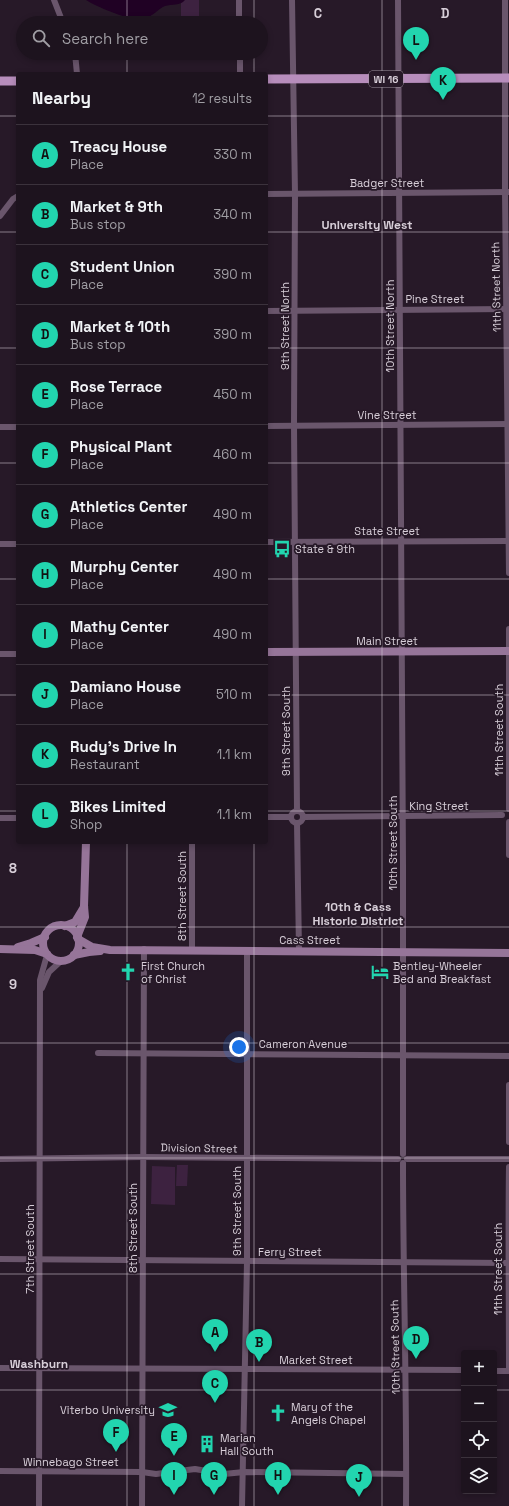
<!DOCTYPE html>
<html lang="en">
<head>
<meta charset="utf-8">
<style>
	:root { --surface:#1d131e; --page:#251c27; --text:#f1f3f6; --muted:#a09ea4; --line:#3b323c; --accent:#22d5af }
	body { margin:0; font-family:"Space Grotesk",sans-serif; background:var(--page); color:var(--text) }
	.controls { position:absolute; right:12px; bottom:12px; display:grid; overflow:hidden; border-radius:4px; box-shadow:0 2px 6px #0003 }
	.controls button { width:36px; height:36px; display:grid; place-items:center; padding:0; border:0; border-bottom:1px solid var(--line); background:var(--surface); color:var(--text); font:20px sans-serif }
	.you { position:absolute; left:239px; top:1047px; width:14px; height:14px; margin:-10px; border:3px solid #fff; border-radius:50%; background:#1a73e8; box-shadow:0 0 0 6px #1a73e833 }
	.badge { display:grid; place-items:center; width:26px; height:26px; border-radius:50%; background:var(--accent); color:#111; font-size:13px; font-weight:700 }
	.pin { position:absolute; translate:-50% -33px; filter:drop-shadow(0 1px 2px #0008) }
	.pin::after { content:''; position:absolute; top:21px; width:14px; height:12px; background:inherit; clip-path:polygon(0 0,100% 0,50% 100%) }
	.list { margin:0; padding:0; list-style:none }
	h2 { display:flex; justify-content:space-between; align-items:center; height:52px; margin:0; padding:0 16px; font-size:17px }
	h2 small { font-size:13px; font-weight:400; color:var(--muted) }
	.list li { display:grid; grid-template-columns:26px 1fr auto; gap:12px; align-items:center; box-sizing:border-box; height:60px; padding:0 16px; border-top:1px solid var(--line) }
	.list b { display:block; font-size:15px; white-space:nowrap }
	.list p { margin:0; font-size:13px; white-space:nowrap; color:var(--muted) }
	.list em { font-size:13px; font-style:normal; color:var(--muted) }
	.icon { flex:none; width:22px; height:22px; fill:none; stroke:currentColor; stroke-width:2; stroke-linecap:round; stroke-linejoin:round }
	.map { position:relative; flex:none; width:509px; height:1506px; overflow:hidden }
	.search { position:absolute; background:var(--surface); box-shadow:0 2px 6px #0003; left:16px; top:16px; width:252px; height:44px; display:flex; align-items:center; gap:10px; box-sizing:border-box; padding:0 14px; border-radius:22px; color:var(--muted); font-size:15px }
	.panel { position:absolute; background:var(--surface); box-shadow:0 2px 6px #0003; left:16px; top:72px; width:252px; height:772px; border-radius:4px }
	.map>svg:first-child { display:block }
	.green { fill:#3d2240 }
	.water { fill:#200124 }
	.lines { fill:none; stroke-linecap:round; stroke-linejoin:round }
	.street { stroke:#6a566c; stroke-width:6 }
	.secondary { stroke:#967599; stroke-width:8 }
	.primary { stroke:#b78dbc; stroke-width:9 }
	.grid { fill:none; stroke:#d7ced8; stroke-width:1; stroke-opacity:0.55 }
	.labels { text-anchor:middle; stroke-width:3.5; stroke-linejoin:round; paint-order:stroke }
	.shield { fill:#271928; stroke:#a298a3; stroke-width:1 }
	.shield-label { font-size:10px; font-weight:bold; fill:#d7ced8 }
	.street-label { font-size:11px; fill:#d7ced8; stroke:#271928 }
	.poi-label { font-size:11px; fill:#d7ced8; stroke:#271928; text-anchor:start }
	.neighbourhood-label { font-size:12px; font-weight:bold; fill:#d7ced8; stroke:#271928 }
	.grid-label { font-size:13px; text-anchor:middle; font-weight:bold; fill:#d7ced8; stroke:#271928; stroke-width:3.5; stroke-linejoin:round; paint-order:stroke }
</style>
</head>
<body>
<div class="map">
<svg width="509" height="1506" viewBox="0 0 509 1506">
	<rect width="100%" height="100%" fill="#271928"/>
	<g class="green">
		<rect x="181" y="0" width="18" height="23"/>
		<path d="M177 1165H188L187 1186H176Z"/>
		<path d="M152 1166 175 1167V1205L151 1204Z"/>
	</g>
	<path class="water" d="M86 0H185C180 6 172 4 165 6 158 9 152 17 144 19 132 22 97 7 86 0Z"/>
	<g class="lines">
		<g class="street">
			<path d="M54 0 63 23"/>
			<path d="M239 0V23"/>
			<path d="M292 0 295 194 294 426 297 810"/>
			<path d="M398 0 403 865V1154"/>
			<path d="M505 0V192L509 573"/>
			<path d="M75 53 77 74"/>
			<path d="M240 53V74"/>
			<path d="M266 194 509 192"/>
			<path d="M0 216 13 199 18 196"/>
			<path d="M266 311 509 309"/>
			<path d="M266 426 509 424"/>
			<path d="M0 427H18"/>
			<path d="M266 542 509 541"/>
			<path d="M0 544H18"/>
			<path d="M0 654H18"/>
			<path d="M509 809V629"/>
			<circle cx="297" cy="817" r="6"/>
			<path d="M266 817H291"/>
			<path d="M304 817 502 815"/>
			<path d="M0 818H18"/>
			<path d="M509 822V855"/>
			<path d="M297 823 299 951"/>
			<path d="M192 842V950"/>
			<path d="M42 988 49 972 61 961"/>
			<path d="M98 1053 509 1056"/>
			<path d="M509 1085V1142"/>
			<path d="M0 1159 143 1157 398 1159"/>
			<path d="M407 1159H509"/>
			<path d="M403 1163C403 1277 407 1392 406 1506"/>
			<path d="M0 1259 509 1263"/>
			<path d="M0 1368 464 1370"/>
			<path d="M494 1371H509"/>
			<path d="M509 1371C509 1303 508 1235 509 1167"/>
			<path d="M0 1471 142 1472 156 1474 195 1469 224 1474 244 1472 406 1474"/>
			<path d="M39 1506 40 980 47 955"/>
			<path d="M142 1506 144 949"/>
			<path d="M242 1506 247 1262V950"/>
		</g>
		<g class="secondary">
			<path d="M266 652 509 651"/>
			<circle cx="61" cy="943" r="18"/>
			<path d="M65 926 75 922 84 907"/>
			<path d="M77 937 85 917 84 906 86 842"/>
			<path d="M78 939 92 947 110 950 509 953"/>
			<path d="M18 947 31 943 45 937"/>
			<path d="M0 949 35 950 47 954"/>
			<path d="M74 955 89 952 100 951"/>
		</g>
		<g class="primary">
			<path d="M266 79 509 78"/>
			<path d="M0 81H18"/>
		</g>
	</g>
	<path class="grid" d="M127 0V23M254 0V23M382 0V1506M127 53V74M254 53V74M0 116H18M266 116H509M0 232H18M266 232H509M0 348H18M266 348H509M0 463H18M266 463H509M0 579H18M266 579H509M0 695H18M266 695H509M0 811H18M266 811H509M127 842V1506M254 842V1506M0 927H509M0 1043H509M0 1158H509M0 1274H509M0 1390H464M494 1390H509"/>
	<defs>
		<g id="bus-bare" transform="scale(1.38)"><path d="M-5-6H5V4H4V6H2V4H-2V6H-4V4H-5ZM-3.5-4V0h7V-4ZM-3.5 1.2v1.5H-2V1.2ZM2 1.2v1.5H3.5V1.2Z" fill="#22d5af" stroke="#271928" stroke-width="2.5" paint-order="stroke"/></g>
		<g id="church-bare" transform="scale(1.38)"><path d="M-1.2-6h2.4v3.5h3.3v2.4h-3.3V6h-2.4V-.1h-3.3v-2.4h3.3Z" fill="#22d5af" stroke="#271928" stroke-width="2.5" paint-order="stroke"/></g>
		<g id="hotel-bare" transform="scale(1.38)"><path d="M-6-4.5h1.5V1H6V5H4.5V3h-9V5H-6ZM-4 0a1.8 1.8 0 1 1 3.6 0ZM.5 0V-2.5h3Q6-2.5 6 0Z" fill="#22d5af" stroke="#271928" stroke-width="2.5" paint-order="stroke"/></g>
		<g id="university-bare" transform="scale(1.38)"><path d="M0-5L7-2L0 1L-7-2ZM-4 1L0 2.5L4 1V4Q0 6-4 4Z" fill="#22d5af" stroke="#271928" stroke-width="2.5" paint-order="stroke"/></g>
		<g id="building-bare" transform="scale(1.38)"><path d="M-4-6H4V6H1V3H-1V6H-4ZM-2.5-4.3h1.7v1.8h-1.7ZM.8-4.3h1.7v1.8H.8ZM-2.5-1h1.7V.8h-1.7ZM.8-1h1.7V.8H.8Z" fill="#22d5af" stroke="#271928" stroke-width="2.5" paint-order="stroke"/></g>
	</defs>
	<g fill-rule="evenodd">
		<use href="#bus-bare" x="282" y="549"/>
		<use href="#church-bare" x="128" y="972"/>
		<use href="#hotel-bare" x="380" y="972"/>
		<use href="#university-bare" x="168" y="1410"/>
		<use href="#church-bare" x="278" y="1413"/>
		<use href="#building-bare" x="207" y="1444"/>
	</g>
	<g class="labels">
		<rect class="shield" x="369" y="71" width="34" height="16" rx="3"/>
		<g class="shield-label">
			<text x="386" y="83">WI 16</text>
		</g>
		<g class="street-label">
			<text x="387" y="187">Badger Street</text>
			<text transform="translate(496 287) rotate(-91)" y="4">11th Street North</text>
			<text x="435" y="303">Pine Street</text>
			<text transform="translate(285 326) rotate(-90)" y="4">9th Street North</text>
			<text transform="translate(390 326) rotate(-90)" y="4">10th Street North</text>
			<text x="387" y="419">Vine Street</text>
			<text x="387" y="535">State Street</text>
			<text x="387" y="645">Main Street</text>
			<text transform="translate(499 730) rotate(-90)" y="4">11th Street South</text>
			<text transform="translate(286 731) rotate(-90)" y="4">9th Street South</text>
			<text x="439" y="810">King Street</text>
			<text transform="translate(393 843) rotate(-90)" y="4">10th Street South</text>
			<text transform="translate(182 896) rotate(-90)" y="4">8th Street South</text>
			<text x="310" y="944">Cass Street</text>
			<text x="303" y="1048">Cameron Avenue</text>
			<text transform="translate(199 1148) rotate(1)" y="4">Division Street</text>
			<text transform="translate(237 1211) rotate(-90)" y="4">9th Street South</text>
			<text transform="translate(133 1228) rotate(-90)" y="4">8th Street South</text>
			<text transform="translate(30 1249) rotate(-90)" y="4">7th Street South</text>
			<text x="290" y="1256">Ferry Street</text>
			<text transform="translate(498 1269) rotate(-90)" y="4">11th Street South</text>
			<text transform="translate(395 1347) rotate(-91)" y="4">10th Street South</text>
			<text x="316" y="1364">Market Street</text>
			<text x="71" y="1466">Winnebago Street</text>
		</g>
		<g class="poi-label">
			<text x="295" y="553">State &amp; 9th</text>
			<text x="141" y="970">First Church<tspan x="141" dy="13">of Christ</tspan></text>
			<text x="393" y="970">Bentley-Wheeler<tspan x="393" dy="13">Bed and Breakfast</tspan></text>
			<text x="291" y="1411">Mary of the<tspan x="291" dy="13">Angels Chapel</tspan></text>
			<text x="155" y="1414" text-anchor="end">Viterbo University</text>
			<text x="220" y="1442">Marian<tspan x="220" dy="13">Hall South</tspan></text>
		</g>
		<g class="neighbourhood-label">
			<text x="367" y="229">University West</text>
			<text x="358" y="911">10th &amp; Cass<tspan x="358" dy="14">Historic District</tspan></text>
			<text x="39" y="1368">Washburn</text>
		</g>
	</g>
	<g class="grid-label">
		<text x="318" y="18">C</text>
		<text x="445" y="18">D</text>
		<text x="13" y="873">8</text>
		<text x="13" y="989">9</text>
	</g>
</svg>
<div class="controls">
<button>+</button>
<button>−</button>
<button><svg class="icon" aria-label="locate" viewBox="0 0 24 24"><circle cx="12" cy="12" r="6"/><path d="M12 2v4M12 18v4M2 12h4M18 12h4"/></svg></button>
<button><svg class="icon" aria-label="layers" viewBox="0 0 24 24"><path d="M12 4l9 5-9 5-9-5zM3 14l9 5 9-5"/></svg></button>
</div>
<div class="you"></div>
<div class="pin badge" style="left:215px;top:1352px">A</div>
<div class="pin badge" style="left:259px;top:1362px">B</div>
<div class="pin badge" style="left:215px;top:1403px">C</div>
<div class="pin badge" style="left:416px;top:1359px">D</div>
<div class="pin badge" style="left:174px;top:1456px">E</div>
<div class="pin badge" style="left:116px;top:1452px">F</div>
<div class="pin badge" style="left:214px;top:1495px">G</div>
<div class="pin badge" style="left:278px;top:1495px">H</div>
<div class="pin badge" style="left:174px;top:1495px">I</div>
<div class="pin badge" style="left:359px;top:1497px">J</div>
<div class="pin badge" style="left:443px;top:100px">K</div>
<div class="pin badge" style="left:416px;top:60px">L</div>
<div class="search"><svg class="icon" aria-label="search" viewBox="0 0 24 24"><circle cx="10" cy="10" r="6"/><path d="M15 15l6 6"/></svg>Search here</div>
<section class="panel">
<h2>Nearby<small>12 results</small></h2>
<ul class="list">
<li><span class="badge">A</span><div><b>Treacy House</b><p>Place</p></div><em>330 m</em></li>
<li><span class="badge">B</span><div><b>Market &amp; 9th</b><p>Bus stop</p></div><em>340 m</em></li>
<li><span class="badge">C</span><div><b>Student Union</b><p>Place</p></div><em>390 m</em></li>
<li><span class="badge">D</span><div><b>Market &amp; 10th</b><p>Bus stop</p></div><em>390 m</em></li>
<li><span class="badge">E</span><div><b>Rose Terrace</b><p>Place</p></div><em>450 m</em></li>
<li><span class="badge">F</span><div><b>Physical Plant</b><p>Place</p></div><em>460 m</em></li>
<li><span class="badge">G</span><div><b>Athletics Center</b><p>Place</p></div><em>490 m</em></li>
<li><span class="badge">H</span><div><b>Murphy Center</b><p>Place</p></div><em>490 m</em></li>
<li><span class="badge">I</span><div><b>Mathy Center</b><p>Place</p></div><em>490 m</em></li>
<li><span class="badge">J</span><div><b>Damiano House</b><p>Place</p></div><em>510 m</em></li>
<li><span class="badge">K</span><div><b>Rudy's Drive In</b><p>Restaurant</p></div><em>1.1 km</em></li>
<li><span class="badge">L</span><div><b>Bikes Limited</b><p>Shop</p></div><em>1.1 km</em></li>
</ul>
</section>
</div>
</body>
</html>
